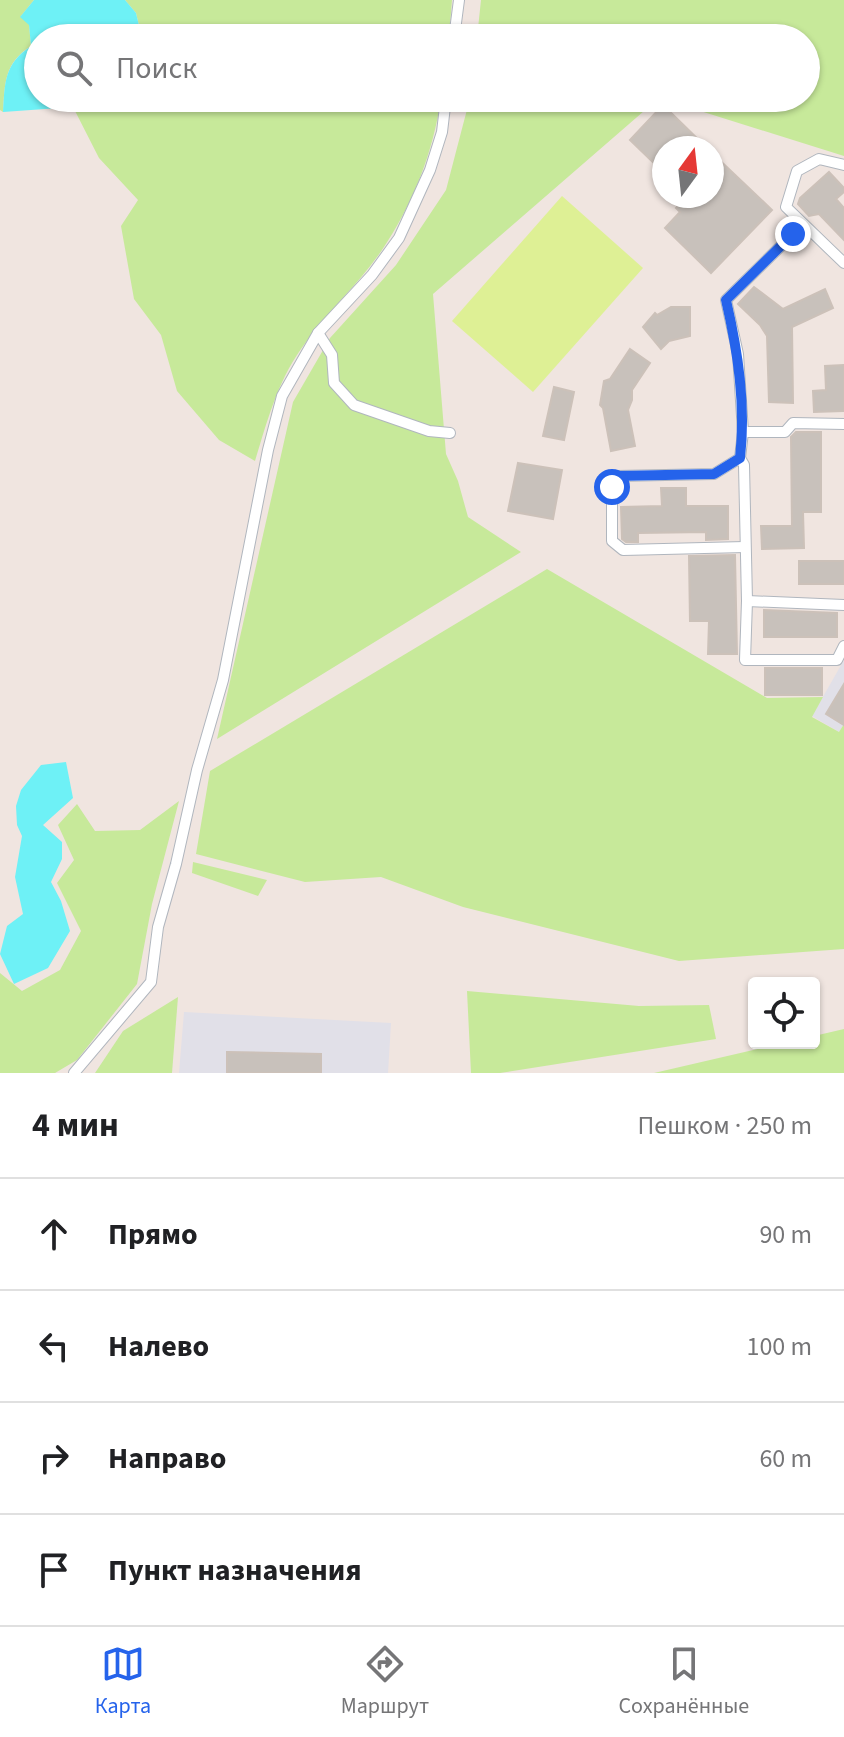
<!DOCTYPE html>
<html lang="ru">
<head>
<meta charset="utf-8">
<style>
	:root { --surface:#fff; --page:#f6f6f6; --text:#202124; --muted:#757577; --line:#e0e0e0; --accent:#2563eb }
	body { margin:0; font-family:"Source Sans 3",sans-serif; background:var(--page); color:var(--text) }
	.controls { position:absolute; right:24px; bottom:24px; display:grid; overflow:hidden; border-radius:8px; box-shadow:0 2px 6px #0004 }
	.controls button { width:72px; height:72px; display:grid; place-items:center; padding:0; border:0; border-bottom:2px solid var(--line); background:var(--surface); color:var(--text); font:40px sans-serif }
	.compass { position:absolute; left:652px; top:136px; width:72px; height:72px; border-radius:50%; background:var(--surface); box-shadow:0 2px 6px #0004; rotate:15deg }
	.stop { position:absolute; width:24px; height:24px; margin:-18px; border:6px solid #2563eb; border-radius:50%; background:#fff }
	.stop.end { background:#2563eb; border-color:#fff; box-shadow:0 2px 8px #0008 }
	.list { margin:0; padding:0; list-style:none }
	h2 { display:flex; justify-content:space-between; align-items:center; height:104px; margin:0; padding:0 32px; font-size:34px }
	h2 small { font-size:26px; font-weight:400; color:var(--muted) }
	.list li { display:grid; grid-template-columns:52px 1fr auto; gap:24px; align-items:center; box-sizing:border-box; height:112px; padding:0 32px; border-top:2px solid var(--line) }
	.list b { display:block; font-size:30px; white-space:nowrap }
	.list em { font-size:26px; font-style:normal; color:var(--muted) }
	.icon { flex:none; width:44px; height:44px; fill:none; stroke:currentColor; stroke-width:2; stroke-linecap:round; stroke-linejoin:round }
	.map { position:relative; flex:none; width:844px; height:1073px; overflow:hidden }
	.search { position:absolute; background:var(--surface); box-shadow:0 2px 6px #0004; left:24px; right:24px; top:24px; height:88px; display:flex; align-items:center; gap:20px; box-sizing:border-box; padding:0 28px; border-radius:44px; color:var(--muted); font-size:30px }
	.sheet { height:552px; background:var(--surface) }
	nav { display:flex; justify-content:space-around; align-items:center; box-sizing:border-box; height:112px; border-top:2px solid var(--line); background:var(--surface); font-size:22px; color:var(--muted) }
	nav a { display:grid; justify-items:center; gap:4px }
	nav .on { color:var(--accent) }
	.map>svg:first-child { display:block }
	.industrial { fill:#e1e0e8 }
	.green { fill:#c7e99a }
	.pitch { fill:#def095 }
	.water { fill:#6ef1f6 }
	.building { fill:#c8c1bb; stroke:#ccc1b9; stroke-width:2 }
	.lines { fill:none; stroke-linecap:round; stroke-linejoin:round }
	.street-casing { stroke:#b0b6be; stroke-width:12 }
	.street { stroke:#fff; stroke-width:10 }
	.route { stroke:#2563eb; stroke-width:10 }
</style>
</head>
<body>
<div class="map">
<svg width="844" height="1073" viewBox="0 0 844 1073">
	<rect width="100%" height="100%" fill="#f0e5e0"/>
	<g class="industrial">
		<path d="M844 660V724L839 732 812 716Z"/>
		<path d="M184 1012 391 1023 388 1073H179Z"/>
	</g>
	<g class="green">
		<path d="M0 0H34L21 16 29 24 31 46C4 63 5 83 3 112L0 110Z"/>
		<path d="M125 0H452L449 38H142L136 13Z"/>
		<path d="M481 0H844V156L659 98 433 294 446 454 458 481 468 517 521 552 217 739 293 402 330 338 396 265 446 190 470 98H806V38H477Z"/>
		<path d="M101 98H441C433 153 413 204 382 250 358 285 325 314 301 349 277 383 267 422 255 461L219 440 177 391 161 335 134 299 121 226 138 200 99 158 73 107Z"/>
		<path d="M547 569 767 698 823 697 812 717 839 732 844 724V949L679 961 463 907 381 877 305 882 196 854 210 771Z"/>
		<path d="M179 801 152 904 137 984 77 1060 55 1073H0V973L22 991 60 970 81 931 57 883 74 860 58 825 77 804 95 831 140 830Z"/>
		<path d="M193 862 267 880 258 896 192 873Z"/>
		<path d="M467 991 639 1006 709 1005 716 1039 500 1073H471Z"/>
		<path d="M178 997 172 1073H95L123 1031Z"/>
		<path d="M844 1029V1073H654L784 1043H814V1036Z"/>
	</g>
	<path class="pitch" d="M562 196 643 268 533 392 452 321Z"/>
	<g class="water">
		<path d="M34 0H125L136 13 142 38H38V98H101L73 107 3 112C5 82 4 64 31 46L29 25 20 17Z"/>
		<path d="M66 762 73 798 43 825 62 842V859L51 882 61 901 70 931 48 968 14 984 0 954 7 926 23 914 15 877 22 836 17 825 16 806 21 790 41 765Z"/>
	</g>
	<g class="building">
		<path d="M663 105 707 148H664V173L630 140Z"/>
		<path d="M712 153 772 210 711 273 665 228 680 212 676 208 688 196H712Z"/>
		<path d="M829 172 844 188V192L836 199 844 208V240L819 214 809 216 798 204 800 198Z"/>
		<path d="M754 287 783 309 825 289 833 308 792 327 793 403 769 402 767 336 760 325 738 304Z"/>
		<path d="M671 307H690V336L669 341 661 349 643 327 655 313 657 315Z"/>
		<path d="M630 349 650 363 632 390V400L628 410 635 446 611 451 603 408 600 405 604 381 610 379Z"/>
		<path d="M844 365V411L814 412 813 391 826 390 825 366Z"/>
		<path d="M554 387 574 392 564 440 543 436Z"/>
		<path d="M796 432H821V512H803L804 548 762 549 761 526H792L791 437Z"/>
		<path d="M518 463 562 470 553 519 508 511Z"/>
		<path d="M661 488H686V506H728V539L706 540V532L638 533V542H626L622 539 621 507 662 506Z"/>
		<path d="M735 555 737 654H708L709 621H690L689 556Z"/>
		<rect x="799" y="561" width="45" height="23"/>
		<path d="M764 610 837 613V637H764Z"/>
		<rect x="765" y="668" width="57" height="27"/>
		<path d="M844 684V725L826 714Z"/>
		<path d="M227 1052 321 1054V1073H227Z"/>
	</g>
	<g class="lines">
		<g class="street-casing">
			<g id="street">
				<path d="M454 38 459 0"/>
				<path d="M844 165 819 159 797 171 786 207 844 263"/>
				<path d="M793 234 726 300 738 354 743 432 740 458 744 465 747 601 745 660H837L844 646"/>
				<path d="M318 333 332 355 334 383 354 405 429 431 450 433"/>
				<path d="M743 432H785L793 423 844 424"/>
				<path d="M740 458 714 474 617 476 612 487V541L623 550 745 547"/>
				<path d="M747 601 844 605"/>
				<path d="M74 1073 151 982 158 927 176 864 197 770 223 680 268 450 282 396 318 333 372 275 399 238 430 170 442 132 446 98"/>
			</g>
		</g>
		<use href="#street" class="street"/>
	</g>
	<g class="lines">
		<path class="route" d="M612 487 617 476 714 474 740 458C746 405 738 352 726 300L793 234"/>
	</g>
</svg>
<div class="controls">
<button><svg class="icon" aria-label="locate" viewBox="0 0 24 24"><circle cx="12" cy="12" r="6"/><path d="M12 2v4M12 18v4M2 12h4M18 12h4"/></svg></button>
</div>
<svg class="compass" viewBox="-18 -18 36 36"><path d="M0-13l5 13h-10z" fill="#e53935"/><path d="M0 13l5-13h-10z" fill="#757577"/></svg>
<div class="stop" style="left:612px;top:487px"></div>
<div class="stop end" style="left:793px;top:234px"></div>
<div class="search"><svg class="icon" aria-label="search" viewBox="0 0 24 24"><circle cx="10" cy="10" r="6"/><path d="M15 15l6 6"/></svg>Поиск</div>
</div>
<section class="sheet">
<h2>4 мин<small>Пешком · 250 m</small></h2>
<ul class="list">
<li><svg class="icon" aria-label="ahead" viewBox="0 0 24 24"><path d="M12 20V5M6 11l6-6 6 6"/></svg><div><b>Прямо</b></div><em>90 m</em></li>
<li><svg class="icon" aria-label="left" viewBox="0 0 24 24"><path d="M17 20v-9H6M10 6l-5 5 5 5"/></svg><div><b>Налево</b></div><em>100 m</em></li>
<li><svg class="icon" aria-label="right" viewBox="0 0 24 24"><path d="M7 20v-9h11M14 6l5 5-5 5"/></svg><div><b>Направо</b></div><em>60 m</em></li>
<li><svg class="icon" aria-label="arrive" viewBox="0 0 24 24"><path d="M6 21V4h12l-3 4 3 4H6"/></svg><div><b>Пункт назначения</b></div></li>
</ul>
</section>
<nav>
<a class="on"><svg class="icon" aria-label="map" viewBox="0 0 24 24"><path d="M3 6l6-2 6 2 6-2v14l-6 2-6-2-6 2zM9 4v14M15 6v14"/></svg>Карта</a>
<a><svg class="icon" aria-label="directions" viewBox="0 0 24 24"><path d="M12 3l9 9-9 9-9-9zM9 14v-3h6M13 9l2 2-2 2"/></svg>Маршрут</a>
<a><svg class="icon" aria-label="saved" viewBox="0 0 24 24"><path d="M7 4h10v16l-5-4-5 4z"/></svg>Сохранённые</a>
</nav>
</body>
</html>
